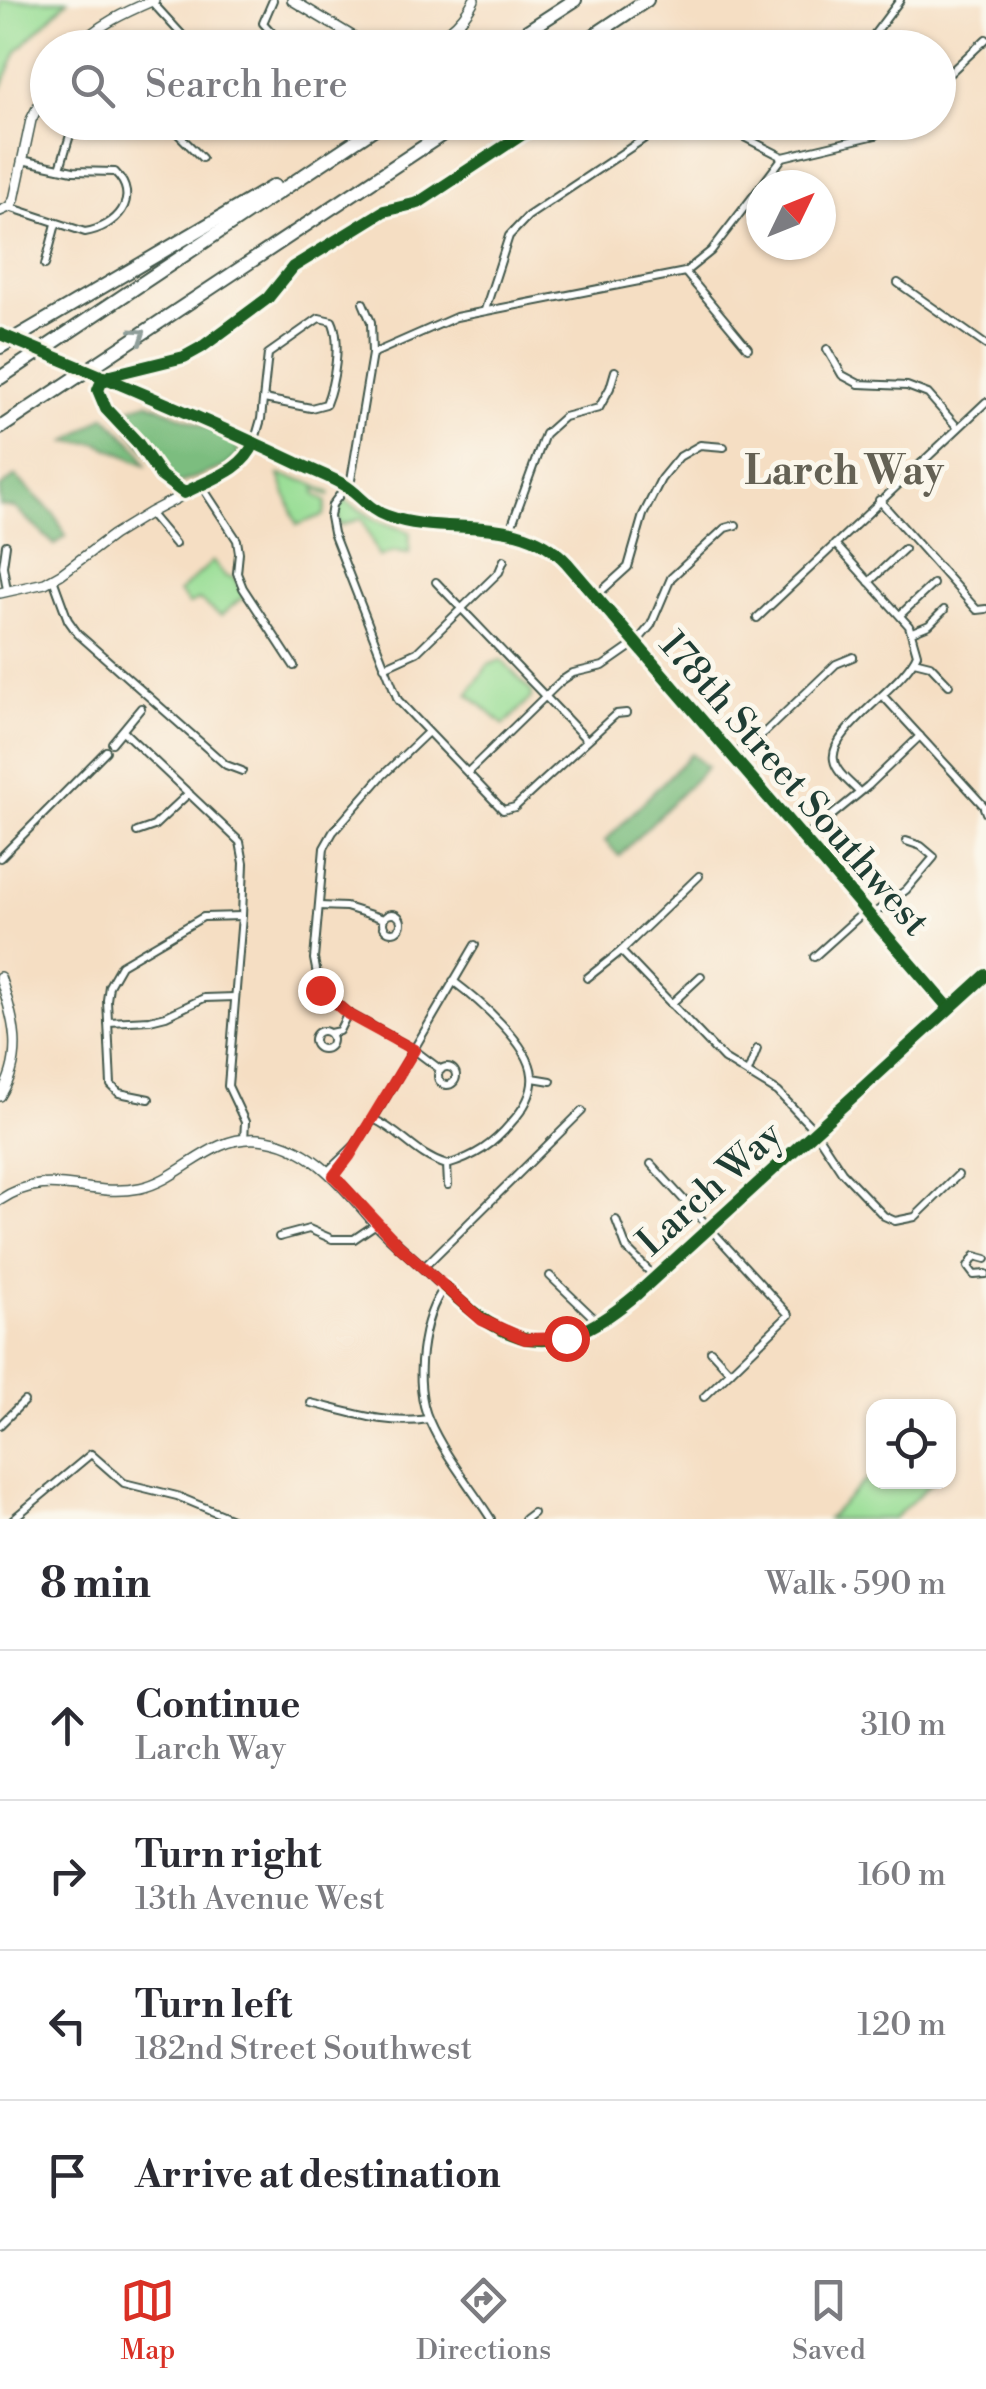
<!DOCTYPE html>
<html lang="en">
<head>
<meta charset="utf-8">
<style>
	:root { --surface:#fff; --page:#f2f2f3; --text:#2b2b33; --muted:#7c7c81; --line:#e1e1e2; --accent:#d93025 }
	body { margin:0; font-family:"Libre Bodoni",serif; background:var(--page); color:var(--text) }
	.controls { position:absolute; right:30px; bottom:30px; display:grid; overflow:hidden; border-radius:20px; box-shadow:0 2px 8px #0004 }
	.controls button { width:90px; height:90px; display:grid; place-items:center; padding:0; border:0; border-bottom:2px solid var(--line); background:var(--surface); color:var(--text); font:50px sans-serif }
	.compass { position:absolute; left:746px; top:170px; width:90px; height:90px; border-radius:50%; background:var(--surface); box-shadow:0 2px 8px #0004; rotate:47deg }
	.stop { position:absolute; width:30px; height:30px; margin:-22px; border:8px solid #d93025; border-radius:50%; background:#fff }
	.stop.end { background:#d93025; border-color:#fff; box-shadow:0 2px 10px #0008 }
	.list { margin:0; padding:0; list-style:none }
	h2 { display:flex; justify-content:space-between; align-items:center; height:130px; margin:0; padding:0 40px; font-size:42px }
	h2 small { font-size:32px; font-weight:400; color:var(--muted) }
	.list li { display:grid; grid-template-columns:65px 1fr auto; gap:30px; align-items:center; box-sizing:border-box; height:150px; padding:0 40px; border-top:2px solid var(--line) }
	.list b { display:block; font-size:38px; white-space:nowrap }
	.list p { margin:0; font-size:32px; white-space:nowrap; color:var(--muted) }
	.list em { font-size:32px; font-style:normal; color:var(--muted) }
	.icon { flex:none; width:55px; height:55px; fill:none; stroke:currentColor; stroke-width:2; stroke-linecap:round; stroke-linejoin:round }
	.map { position:relative; flex:none; width:986px; height:1519px; overflow:hidden }
	.search { position:absolute; background:var(--surface); box-shadow:0 2px 8px #0004; left:30px; right:30px; top:30px; height:110px; display:flex; align-items:center; gap:25px; box-sizing:border-box; padding:0 35px; border-radius:55px; color:var(--muted); font-size:38px }
	.sheet { height:730px; background:var(--surface) }
	nav { display:flex; justify-content:space-around; align-items:center; box-sizing:border-box; height:140px; border-top:2px solid var(--line); background:var(--surface); font-size:28px; color:var(--muted) }
	nav a { display:grid; justify-items:center; gap:5px }
	nav .on { color:var(--accent) }
	.map>svg:first-child { display:block }
	.green { fill:#9ade96; stroke:#5c8e65; stroke-width:2.5 }
	.forest { fill:#7bbd7f; stroke:#4d7d5a; stroke-width:2.5 }
	.lines { fill:none; stroke-linecap:round; stroke-linejoin:round }
	.street-casing { stroke:#3f5549; stroke-width:10 }
	.secondary-casing { stroke:#3f5549; stroke-width:12 }
	.highway-casing { stroke:#3f5549; stroke-width:16 }
	.street { stroke:#fff; stroke-width:6 }
	.secondary { stroke:#fff; stroke-width:9 }
	.highway { stroke:#fff; stroke-width:12 }
	.secondary-bridge-casing { stroke:#3f5549; stroke-width:12; stroke-linecap:butt }
	.secondary-bridge { stroke:#fff; stroke-width:9 }
	.cycleway-casing { stroke:#fbf7ec; stroke-width:19 }
	.cycleway { stroke:#1b5e20; stroke-width:12 }
	.oneway { stroke:#8f9e9a }
	.route { stroke:#d93025; stroke-width:12 }
	.labels { text-anchor:middle; stroke-width:10; stroke-linejoin:round; paint-order:stroke }
	.street-label { font-size:38px; fill:#1f3d34; stroke:#fbf7ec }
	.neighbourhood-label { font-size:40px; font-weight:bold; fill:#646154; stroke:#fbf7ec }
</style>
</head>
<body>
<div class="map">
<svg width="986" height="1519" viewBox="0 0 986 1519">
	<rect width="100%" height="100%" fill="#fbf7ec"/>
	<filter id="ink" filterUnits="userSpaceOnUse"><feTurbulence type="fractalNoise" baseFrequency=".01" numOctaves="2"/><feDisplacementMap in="SourceGraphic" scale="20" xChannelSelector="R" yChannelSelector="G"/><feConvolveMatrix kernelMatrix="1 2 1 2 8 2 1 2 1" color-interpolation-filters="sRGB"/></filter>
	<filter id="wash" filterUnits="userSpaceOnUse"><feTurbulence type="fractalNoise" baseFrequency=".0048" numOctaves="4" result="noise"/><feDisplacementMap in="SourceGraphic" scale="40" xChannelSelector="R" yChannelSelector="G"/><feGaussianBlur stdDeviation="2.25" result="paint"/><feColorMatrix in="noise" values="0 0 0 0 0 0 0 0 0 0 0 0 0 0 0 0 0 1.4 0 .05"/><feComposite in="paint" operator="in"/></filter>
	<g filter="url(#wash)">
		<rect width="100%" height="100%" fill="#f5dec3"/>
		<g class="green">
			<path d="M0 0H68L17 51 0 91Z"/>
			<path d="M279 475 308 482 330 493 329 496 315 489V494L326 502 324 515 297 525Z"/>
			<path d="M344 500 376 520 410 532 409 553 394 551 379 557 362 518 340 526 337 512Z"/>
			<path d="M213 561 226 577H234L246 599H240L221 616 199 600 189 604 179 592Z"/>
			<path d="M501 660 532 692 531 698 504 725 468 694 488 665Z"/>
			<path d="M849 846 890 890 876 900 869 899 834 859Z"/>
			<path d="M873 1473 874 1482H933L893 1519H827Z"/>
		</g>
		<g class="forest">
			<path d="M147 402 236 440 239 454 227 466 177 484 162 471 117 413Z"/>
			<path d="M105 416 139 450 146 465 97 443 67 442Z"/>
			<path d="M15 476 55 515 66 536 55 545 15 508 0 506V488Z"/>
			<path d="M691 754 707 767 619 856 605 841Z"/>
		</g>
	</g>
	<g filter="url(#ink)">
		<g class="lines">
			<g class="street-casing">
				<g id="street">
					<path d="M273 0 263 23 286 48"/>
					<path d="M151 1 194 48"/>
					<path d="M90 34 102 48"/>
					<path d="M351 48 357 39"/>
					<path d="M864 48 900 0"/>
					<path d="M938 84 986 39"/>
					<path d="M166 122 202 158"/>
					<path d="M715 122 783 157"/>
					<path d="M870 122 876 135"/>
					<path d="M60 168 74 122"/>
					<path d="M762 185 783 157 876 135 899 122"/>
					<path d="M9 207 85 232C116 227 142 199 115 172L73 171 22 160"/>
					<path d="M45 265 56 224"/>
					<path d="M685 272 748 348"/>
					<path d="M898 283 986 345"/>
					<path d="M363 303 371 322 372 354"/>
					<path d="M485 310 509 236 528 216 663 126 675 122"/>
					<path d="M827 349 842 375 859 384 907 386 928 394 958 428"/>
					<path d="M254 443 261 419 268 354 319 318 332 321C342 342 334 384 326 404L311 408 264 399"/>
					<path d="M201 485 237 540 239 553 237 573 243 588 294 666"/>
					<path d="M879 500 977 610 986 609"/>
					<path d="M149 513 175 544"/>
					<path d="M510 530 545 434 564 417 599 408 610 388 615 371"/>
					<path d="M835 544 909 626 917 654C904 686 828 731 834 760 836 773 851 783 859 792"/>
					<path d="M6 545 3 566 7 590"/>
					<path d="M53 579 68 620 78 634 226 765 242 771"/>
					<path d="M436 582 586 739"/>
					<path d="M869 582 904 549"/>
					<path d="M596 596 628 567 643 515 661 479 679 457 700 445 724 447"/>
					<path d="M900 615 933 584"/>
					<path d="M757 618 986 402"/>
					<path d="M912 632 929 625 944 610"/>
					<path d="M914 661 930 665 949 685"/>
					<path d="M384 667 417 652 499 572 504 560"/>
					<path d="M884 697 983 805 986 813"/>
					<path d="M626 713 616 714 515 807 503 810 398 700 333 533 330 517 332 505 351 480 372 354 456 317 685 272 711 251 761 186"/>
					<path d="M123 731 240 842 244 863 242 916 228 1086 245 1122 244 1140"/>
					<path d="M428 732 381 777 333 832 324 848 314 959 320 990 348 1013 413 1049 441 1070"/>
					<path d="M112 743 141 708"/>
					<path d="M732 756 765 732 836 664 853 657"/>
					<path d="M468 772 561 681 573 673 603 666 636 643 651 625 671 578 725 528 736 525"/>
					<path d="M137 832 154 826 189 793"/>
					<path d="M803 839 868 786 920 736"/>
					<path d="M0 858 106 751"/>
					<path d="M319 906 346 907 384 919"/>
					<circle cx="392" cy="923" r="9"/>
					<path d="M869 917 906 890 934 857 921 846 906 841"/>
					<path d="M621 951 724 1059 778 1092 815 1131 842 1172 884 1216 895 1221 915 1217 958 1175"/>
					<path d="M814 957 865 911"/>
					<path d="M587 978 621 951 699 876"/>
					<path d="M671 1004 701 976"/>
					<path d="M108 1022 150 1020 166 1016 204 998 235 997"/>
					<circle cx="323" cy="1040" r="9"/>
					<path d="M330 1033 339 1031 348 1013"/>
					<circle cx="447" cy="1076" r="9"/>
					<path d="M748 1072 757 1049"/>
					<path d="M533 1078 551 1081"/>
					<path d="M149 1099 119 1093 111 1085 107 1000 109 986 121 965 203 917 242 916"/>
					<path d="M373 1119C401 1131 416 1156 447 1165L448 1185"/>
					<path d="M651 1164 789 1315 704 1397"/>
					<path d="M447 1165C474 1157 493 1145 511 1123 523 1110 534 1093 532 1075 530 1044 477 999 453 981"/>
					<path d="M328 1171 353 1147"/>
					<path d="M334 1176 373 1119 475 945"/>
					<path d="M616 1220 627 1249 655 1277"/>
					<path d="M279 1237 309 1229 332 1239H354L376 1224"/>
					<path d="M986 1259 975 1256 968 1267 974 1275 986 1274"/>
					<path d="M424 1267 582 1111"/>
					<path d="M550 1276 598 1322"/>
					<path d="M445 1287C421 1317 413 1385 429 1420 444 1455 471 1487 491 1519"/>
					<path d="M711 1351 730 1372"/>
					<path d="M311 1403C349 1412 389 1426 428 1419"/>
					<path d="M0 1425 24 1401"/>
					<path d="M13 1519 91 1454 124 1483 177 1496 232 1519"/>
					<path d="M525 1519 533 1513"/>
				</g>
			</g>
			<g class="secondary-casing">
				<g id="secondary">
					<path d="M292 0 357 39 382 48"/>
					<path d="M76 48C97 25 126 12 154 0"/>
					<path d="M412 48C440 41 461 26 474 0"/>
					<path d="M0 211 9 207 14 200 31 120 48 87"/>
					<path d="M118 383 346 486C357 497 368 508 383 514 445 541 516 506 567 563L949 1008"/>
					<path d="M0 593 45 583 61 574 113 535 149 513 235 468 249 454 254 443"/>
					<path d="M0 977C14 1019 25 1057 0 1096"/>
					<path d="M0 1200C51 1166 86 1199 140 1188 182 1179 210 1135 258 1139 309 1143 341 1184 372 1220 393 1242 417 1261 439 1282 514 1351 552 1365 636 1295L986 975"/>
				</g>
			</g>
			<g class="highway-casing">
				<g id="highway">
					<path d="M501 48 575 0"/>
					<path d="M575 48 647 0"/>
					<path d="M0 347 274 186"/>
					<path d="M0 378 384 122"/>
					<path d="M0 428 461 122"/>
				</g>
			</g>
			<use href="#street" class="street"/>
			<use href="#secondary" class="secondary"/>
			<use href="#highway" class="highway"/>
			<g class="secondary-bridge-casing">
				<path id="secondary-bridge" d="M0 334 118 383"/>
			</g>
			<use href="#secondary-bridge" class="secondary-bridge"/>
			<g class="cycleway-casing">
				<g id="cycleway">
					<path d="M0 334C99 375 198 416 295 462 311 470 329 476 344 485 359 494 369 510 387 516 447 538 519 510 567 563L949 1008"/>
					<path d="M254 443C242 472 210 479 184 493L161 476 137 442 106 409 98 390 101 383 111 375 184 357 202 347 268 298 293 267 384 211 418 203 541 122"/>
					<path d="M445 1287C515 1354 560 1359 636 1295L986 975"/>
				</g>
			</g>
			<use href="#cycleway" class="cycleway"/>
		</g>
		<defs><path id="oneway-chevron" d="M-2-3.5L2.5 0L-2 3.5" fill="none" stroke-width="1.6" stroke-linecap="round" stroke-linejoin="round" transform="scale(2.5)"/></defs>
		<use class="oneway" href="#oneway-chevron" transform="translate(139 335) rotate(-34)"/>
	</g>
	<g class="lines" filter="url(#ink)">
		<path class="route" d="M320 990 348 1014 414 1050 350 1155 334 1176 399 1246 482 1320 525 1339 566 1338"/>
	</g>
	<g class="labels">
		<g class="street-label">
			<text transform="translate(795 783) rotate(49)" y="13">178th Street Southwest</text>
			<text transform="translate(709 1188) rotate(-42)" y="13">Larch Way</text>
		</g>
		<g class="neighbourhood-label">
			<text x="844" y="484">Larch Way</text>
		</g>
	</g>
</svg>
<div class="controls">
<button><svg class="icon" aria-label="locate" viewBox="0 0 24 24"><circle cx="12" cy="12" r="6"/><path d="M12 2v4M12 18v4M2 12h4M18 12h4"/></svg></button>
</div>
<svg class="compass" viewBox="-18 -18 36 36"><path d="M0-13l5 13h-10z" fill="#e53935"/><path d="M0 13l5-13h-10z" fill="#7c7c81"/></svg>
<div class="stop" style="left:566px;top:1338px"></div>
<div class="stop end" style="left:320px;top:990px"></div>
<div class="search"><svg class="icon" aria-label="search" viewBox="0 0 24 24"><circle cx="10" cy="10" r="6"/><path d="M15 15l6 6"/></svg>Search here</div>
</div>
<section class="sheet">
<h2>8 min<small>Walk · 590 m</small></h2>
<ul class="list">
<li><svg class="icon" aria-label="ahead" viewBox="0 0 24 24"><path d="M12 20V5M6 11l6-6 6 6"/></svg><div><b>Continue</b><p>Larch Way</p></div><em>310 m</em></li>
<li><svg class="icon" aria-label="right" viewBox="0 0 24 24"><path d="M7 20v-9h11M14 6l5 5-5 5"/></svg><div><b>Turn right</b><p>13th Avenue West</p></div><em>160 m</em></li>
<li><svg class="icon" aria-label="left" viewBox="0 0 24 24"><path d="M17 20v-9H6M10 6l-5 5 5 5"/></svg><div><b>Turn left</b><p>182nd Street Southwest</p></div><em>120 m</em></li>
<li><svg class="icon" aria-label="arrive" viewBox="0 0 24 24"><path d="M6 21V4h12l-3 4 3 4H6"/></svg><div><b>Arrive at destination</b></div></li>
</ul>
</section>
<nav>
<a class="on"><svg class="icon" aria-label="map" viewBox="0 0 24 24"><path d="M3 6l6-2 6 2 6-2v14l-6 2-6-2-6 2zM9 4v14M15 6v14"/></svg>Map</a>
<a><svg class="icon" aria-label="directions" viewBox="0 0 24 24"><path d="M12 3l9 9-9 9-9-9zM9 14v-3h6M13 9l2 2-2 2"/></svg>Directions</a>
<a><svg class="icon" aria-label="saved" viewBox="0 0 24 24"><path d="M7 4h10v16l-5-4-5 4z"/></svg>Saved</a>
</nav>
</body>
</html>
